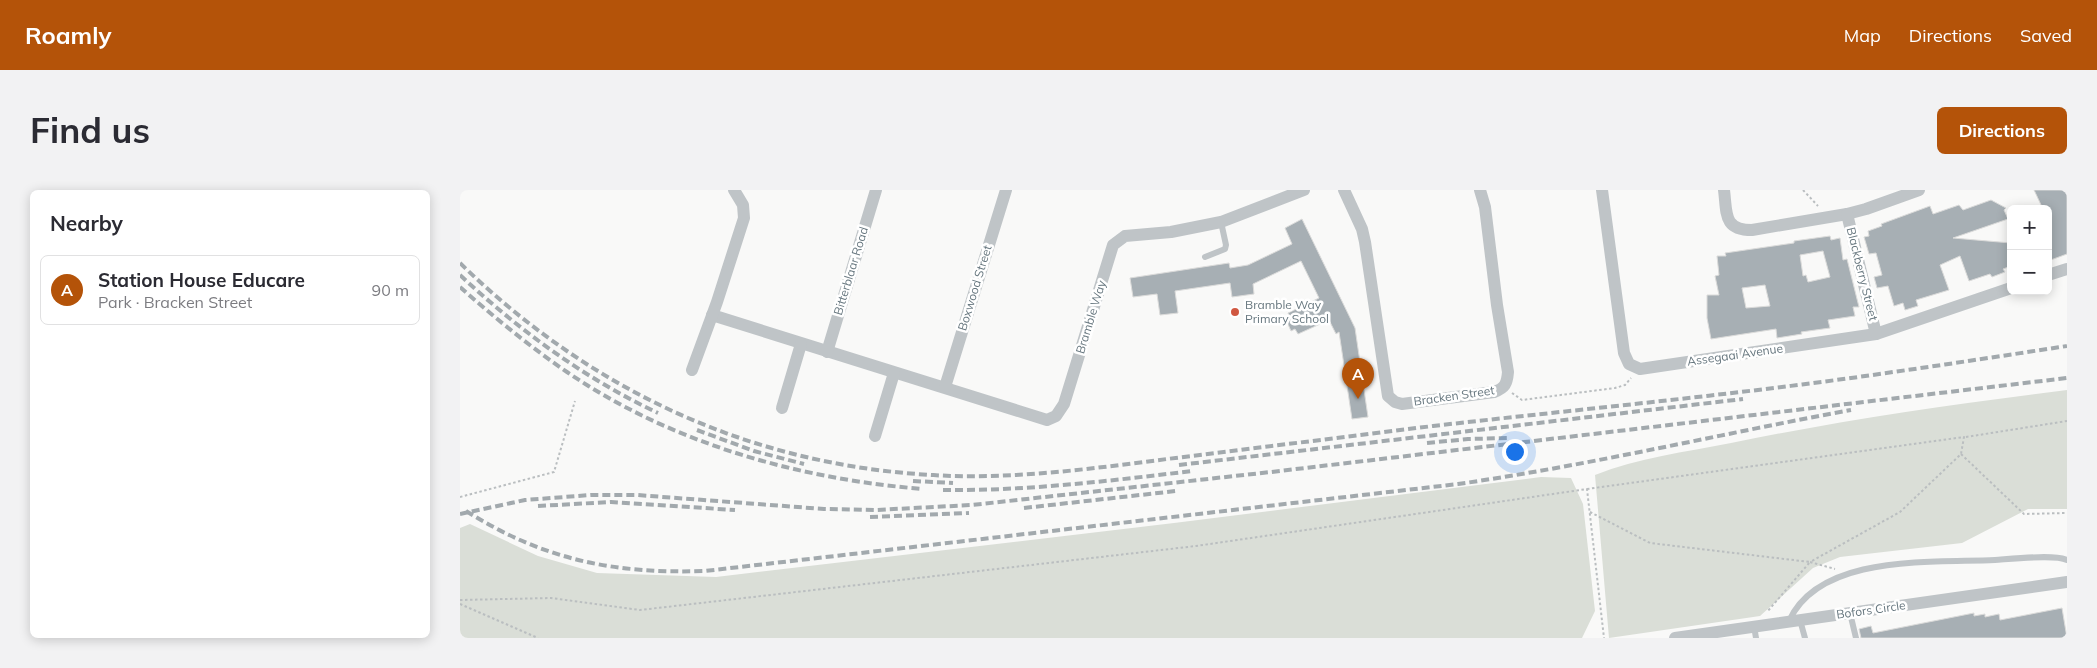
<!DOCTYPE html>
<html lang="en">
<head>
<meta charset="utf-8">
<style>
	:root { --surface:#fff; --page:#f2f2f3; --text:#2b2b33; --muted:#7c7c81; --line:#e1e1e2; --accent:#b45309 }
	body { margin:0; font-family:Mulish,sans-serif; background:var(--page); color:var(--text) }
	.controls { position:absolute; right:15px; top:15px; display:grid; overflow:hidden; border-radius:8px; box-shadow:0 2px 12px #0003 }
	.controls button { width:45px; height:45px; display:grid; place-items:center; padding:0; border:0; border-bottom:1px solid var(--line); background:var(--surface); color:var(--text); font:25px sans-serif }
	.you { position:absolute; left:1054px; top:261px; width:18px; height:18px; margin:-12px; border:4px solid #fff; border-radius:50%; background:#1a73e8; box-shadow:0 0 0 8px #1a73e833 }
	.badge { display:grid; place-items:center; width:32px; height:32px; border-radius:50%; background:var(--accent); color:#fff; font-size:16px; font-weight:700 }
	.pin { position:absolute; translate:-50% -41px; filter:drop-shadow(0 1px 2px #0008) }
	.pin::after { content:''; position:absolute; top:26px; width:18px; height:15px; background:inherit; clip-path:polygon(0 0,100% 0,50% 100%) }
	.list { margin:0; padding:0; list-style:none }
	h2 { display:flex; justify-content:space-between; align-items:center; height:65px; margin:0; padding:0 20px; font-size:21px }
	h2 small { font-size:16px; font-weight:400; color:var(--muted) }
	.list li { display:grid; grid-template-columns:32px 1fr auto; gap:15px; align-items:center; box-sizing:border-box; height:70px; margin:0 10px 10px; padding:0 10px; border:1px solid var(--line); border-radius:8px }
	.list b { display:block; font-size:19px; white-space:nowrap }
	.list p { margin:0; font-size:16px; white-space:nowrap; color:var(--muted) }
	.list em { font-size:16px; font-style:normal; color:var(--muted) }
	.map { position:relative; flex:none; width:1607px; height:448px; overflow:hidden; border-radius:8px }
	header { display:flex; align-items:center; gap:30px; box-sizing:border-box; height:70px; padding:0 25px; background:var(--accent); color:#fff }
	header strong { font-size:24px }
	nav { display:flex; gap:28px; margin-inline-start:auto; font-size:18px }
	.intro { display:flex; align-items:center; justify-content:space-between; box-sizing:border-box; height:120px; padding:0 30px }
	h1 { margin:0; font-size:35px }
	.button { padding:12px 22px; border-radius:8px; background:var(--accent); color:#fff; font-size:18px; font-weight:700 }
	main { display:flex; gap:30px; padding:0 30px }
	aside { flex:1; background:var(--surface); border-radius:8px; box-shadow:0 2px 12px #0003 }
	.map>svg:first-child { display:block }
	.green { fill:#daded7 }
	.building { fill:#a7afb4; stroke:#dbdbda; fill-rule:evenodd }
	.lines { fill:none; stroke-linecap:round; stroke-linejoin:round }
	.path { stroke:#babec0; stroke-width:2; stroke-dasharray:2.5 2.5; stroke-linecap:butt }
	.service { stroke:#bfc4c7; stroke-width:6 }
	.minor { stroke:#bfc4c7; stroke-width:12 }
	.rail { stroke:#a2a9ad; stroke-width:4; stroke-dasharray:8 4; stroke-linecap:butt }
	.poi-dot { fill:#d05841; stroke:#fff; stroke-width:2 }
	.labels { text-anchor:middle; stroke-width:5; stroke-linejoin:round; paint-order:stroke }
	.street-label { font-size:12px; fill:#67777f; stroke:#fff }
	.poi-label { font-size:12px; fill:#67777f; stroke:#fff; text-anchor:start }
</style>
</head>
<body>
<header>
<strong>Roamly</strong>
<nav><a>Map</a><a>Directions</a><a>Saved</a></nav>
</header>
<div class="intro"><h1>Find us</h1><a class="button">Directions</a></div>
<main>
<aside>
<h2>Nearby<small></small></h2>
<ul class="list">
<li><span class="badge">A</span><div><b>Station House Educare</b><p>Park · Bracken Street</p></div><em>90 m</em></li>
</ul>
</aside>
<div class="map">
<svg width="1607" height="448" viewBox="0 0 1607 448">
	<rect width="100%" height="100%" fill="#f9f9f8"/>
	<g class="green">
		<path d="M1607 200V319H1568L1502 353 1380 367 1353 378 1300 426 1149 448 1135 285C1178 268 1225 262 1271 253 1382 230 1494 214 1607 200Z"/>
		<path d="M1081 287 1111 288 1123 314 1135 421 1122 448H0V338L10 334 78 366 137 383 256 387 714 333Z"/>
	</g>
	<g class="building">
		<path d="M1574 0H1607V64L1588 71V19H1583Z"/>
		<path d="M1531 10 1546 18 1544 20 1548 29 1493 48 1551 53V76L1543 79 1545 82 1532 87 1530 84 1509 91 1500 66 1480 75 1489 100 1456 110 1458 116 1445 120 1443 113 1434 116 1428 96 1417 98 1414 87 1422 85 1416 63 1409 64 1404 47 1409 46 1408 41 1422 36 1421 34 1470 16 1473 24 1499 15 1503 20Z"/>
		<path d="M842 29 895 138 908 227 892 229 879 142 876 144 869 130 838 144 835 139 831 141 827 132 831 130 828 123 859 108 841 71 793 94 794 104 772 107 770 93 715 101 718 123 700 125 697 104 673 107 670 88 769 73 770 78 788 75 832 54 825 38Z"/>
		<path d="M1370 46 1371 50 1380 48 1383 70 1387 69 1399 117H1393L1395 126 1368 130 1370 138 1341 142 1342 144 1317 148 1316 139 1251 149 1247 128V105H1259L1255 86 1259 85 1257 66H1266L1265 63 1334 53V51ZM1363 61 1370 87 1348 92 1346 85 1343 86 1340 65ZM1305 95 1310 116 1286 118 1282 98Z"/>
		<path d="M1602 418 1607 448H1401L1399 439 1411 436 1413 443 1514 423V426L1525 424V427L1539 424 1540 430Z"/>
	</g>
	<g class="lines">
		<g class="path">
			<path d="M1343 0 1358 16"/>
			<path d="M1052 203 1062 210 1155 198 1165 195 1171 188"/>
			<path d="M1506 247 1607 231"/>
			<path d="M1501 264 1564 324 1607 323"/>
			<path d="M1127 299 1504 247 1501 264 1440 322 1350 372 1375 379"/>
			<path d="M0 307 94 282 115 211"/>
			<path d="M1130 322 1190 353 1350 372 1307 422"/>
			<path d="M0 410 91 408 180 420 736 356 1127 299 1144 448"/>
			<path d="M0 414 78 448"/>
		</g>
		<g class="service">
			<path d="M745 67 765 59 766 55 761 32"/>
			<path d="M1390 423 1396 448"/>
			<path d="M1340 430 1345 448"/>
			<path d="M1329 431C1360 363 1474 373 1535 370 1550 369 1595 364 1607 370"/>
			<path d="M1294 436 1296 448"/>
		</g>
		<g class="minor">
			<path d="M884 0 902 39 905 52 928 206 935 212 942 214 1034 202C1045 198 1047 194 1048 182L1037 115 1025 17 1020 0"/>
			<path d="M1142 0 1164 163 1169 174 1180 179 1416 144 1551 98"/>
			<path d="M1264 0C1267 23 1263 40 1292 40L1387 24 1406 19 1459 0"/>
			<path d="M1387 24 1416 144"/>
			<path d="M1588 85 1607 79"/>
			<path d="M252 125 587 230 596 226 604 214 653 55 665 46 711 42 761 32 844 0"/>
			<path d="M367 162 416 0"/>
			<path d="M232 180 257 112 284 28 283 15 274 0"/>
			<path d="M485 197 546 0"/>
			<path d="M322 218 341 154"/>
			<path d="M415 246 434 183"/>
			<path d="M1215 448 1607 392"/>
		</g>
		<g class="rail">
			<path d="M0 73C130 200 290 275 472 285 550 290 629 279 707 269 796 258 884 247 973 236 1113 220 1252 207 1391 188 1463 178 1535 167 1607 156"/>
			<path d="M0 85C60 141 124 188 198 223"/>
			<path d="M0 97C34 127 69 156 107 182 211 253 338 289 463 299"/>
			<path d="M237 240 294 261 344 274"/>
			<path d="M967 253 1008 249 1050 248"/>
			<path d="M719 275 1283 209"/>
			<path d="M453 291 493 293"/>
			<path d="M483 300C566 301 649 291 732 281"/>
			<path d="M78 316 151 312 275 320"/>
			<path d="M564 318 716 301"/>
			<path d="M6 321C84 370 154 384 245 381L998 294C1131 275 1260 244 1391 220"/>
			<path d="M0 324 65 310 131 305H177L364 319 416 320 512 315 811 282 1607 188"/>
			<path d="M410 327 509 323"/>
		</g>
	</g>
	<circle class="poi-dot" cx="775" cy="122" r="5"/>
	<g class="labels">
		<g class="street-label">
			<text transform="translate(391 81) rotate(-73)" y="4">Bitterblaar Road</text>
			<text transform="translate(1402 84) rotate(76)" y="4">Blackberry Street</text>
			<text transform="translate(515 98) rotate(-73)" y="4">Boxwood Street</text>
			<text transform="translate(631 127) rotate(-73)" y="4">Bramble Way</text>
			<text transform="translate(1275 165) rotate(-8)" y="4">Assegaai Avenue</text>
			<text transform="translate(994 206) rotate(-8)" y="4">Bracken Street</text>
			<text transform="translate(1411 420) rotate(-8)" y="4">Bofors Circle</text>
		</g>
		<g class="poi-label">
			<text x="785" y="119">Bramble Way<tspan x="785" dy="14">Primary School</tspan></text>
		</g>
	</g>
</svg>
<div class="controls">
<button>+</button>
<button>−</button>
</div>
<div class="you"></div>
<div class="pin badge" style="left:898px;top:209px">A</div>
</div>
</main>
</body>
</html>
